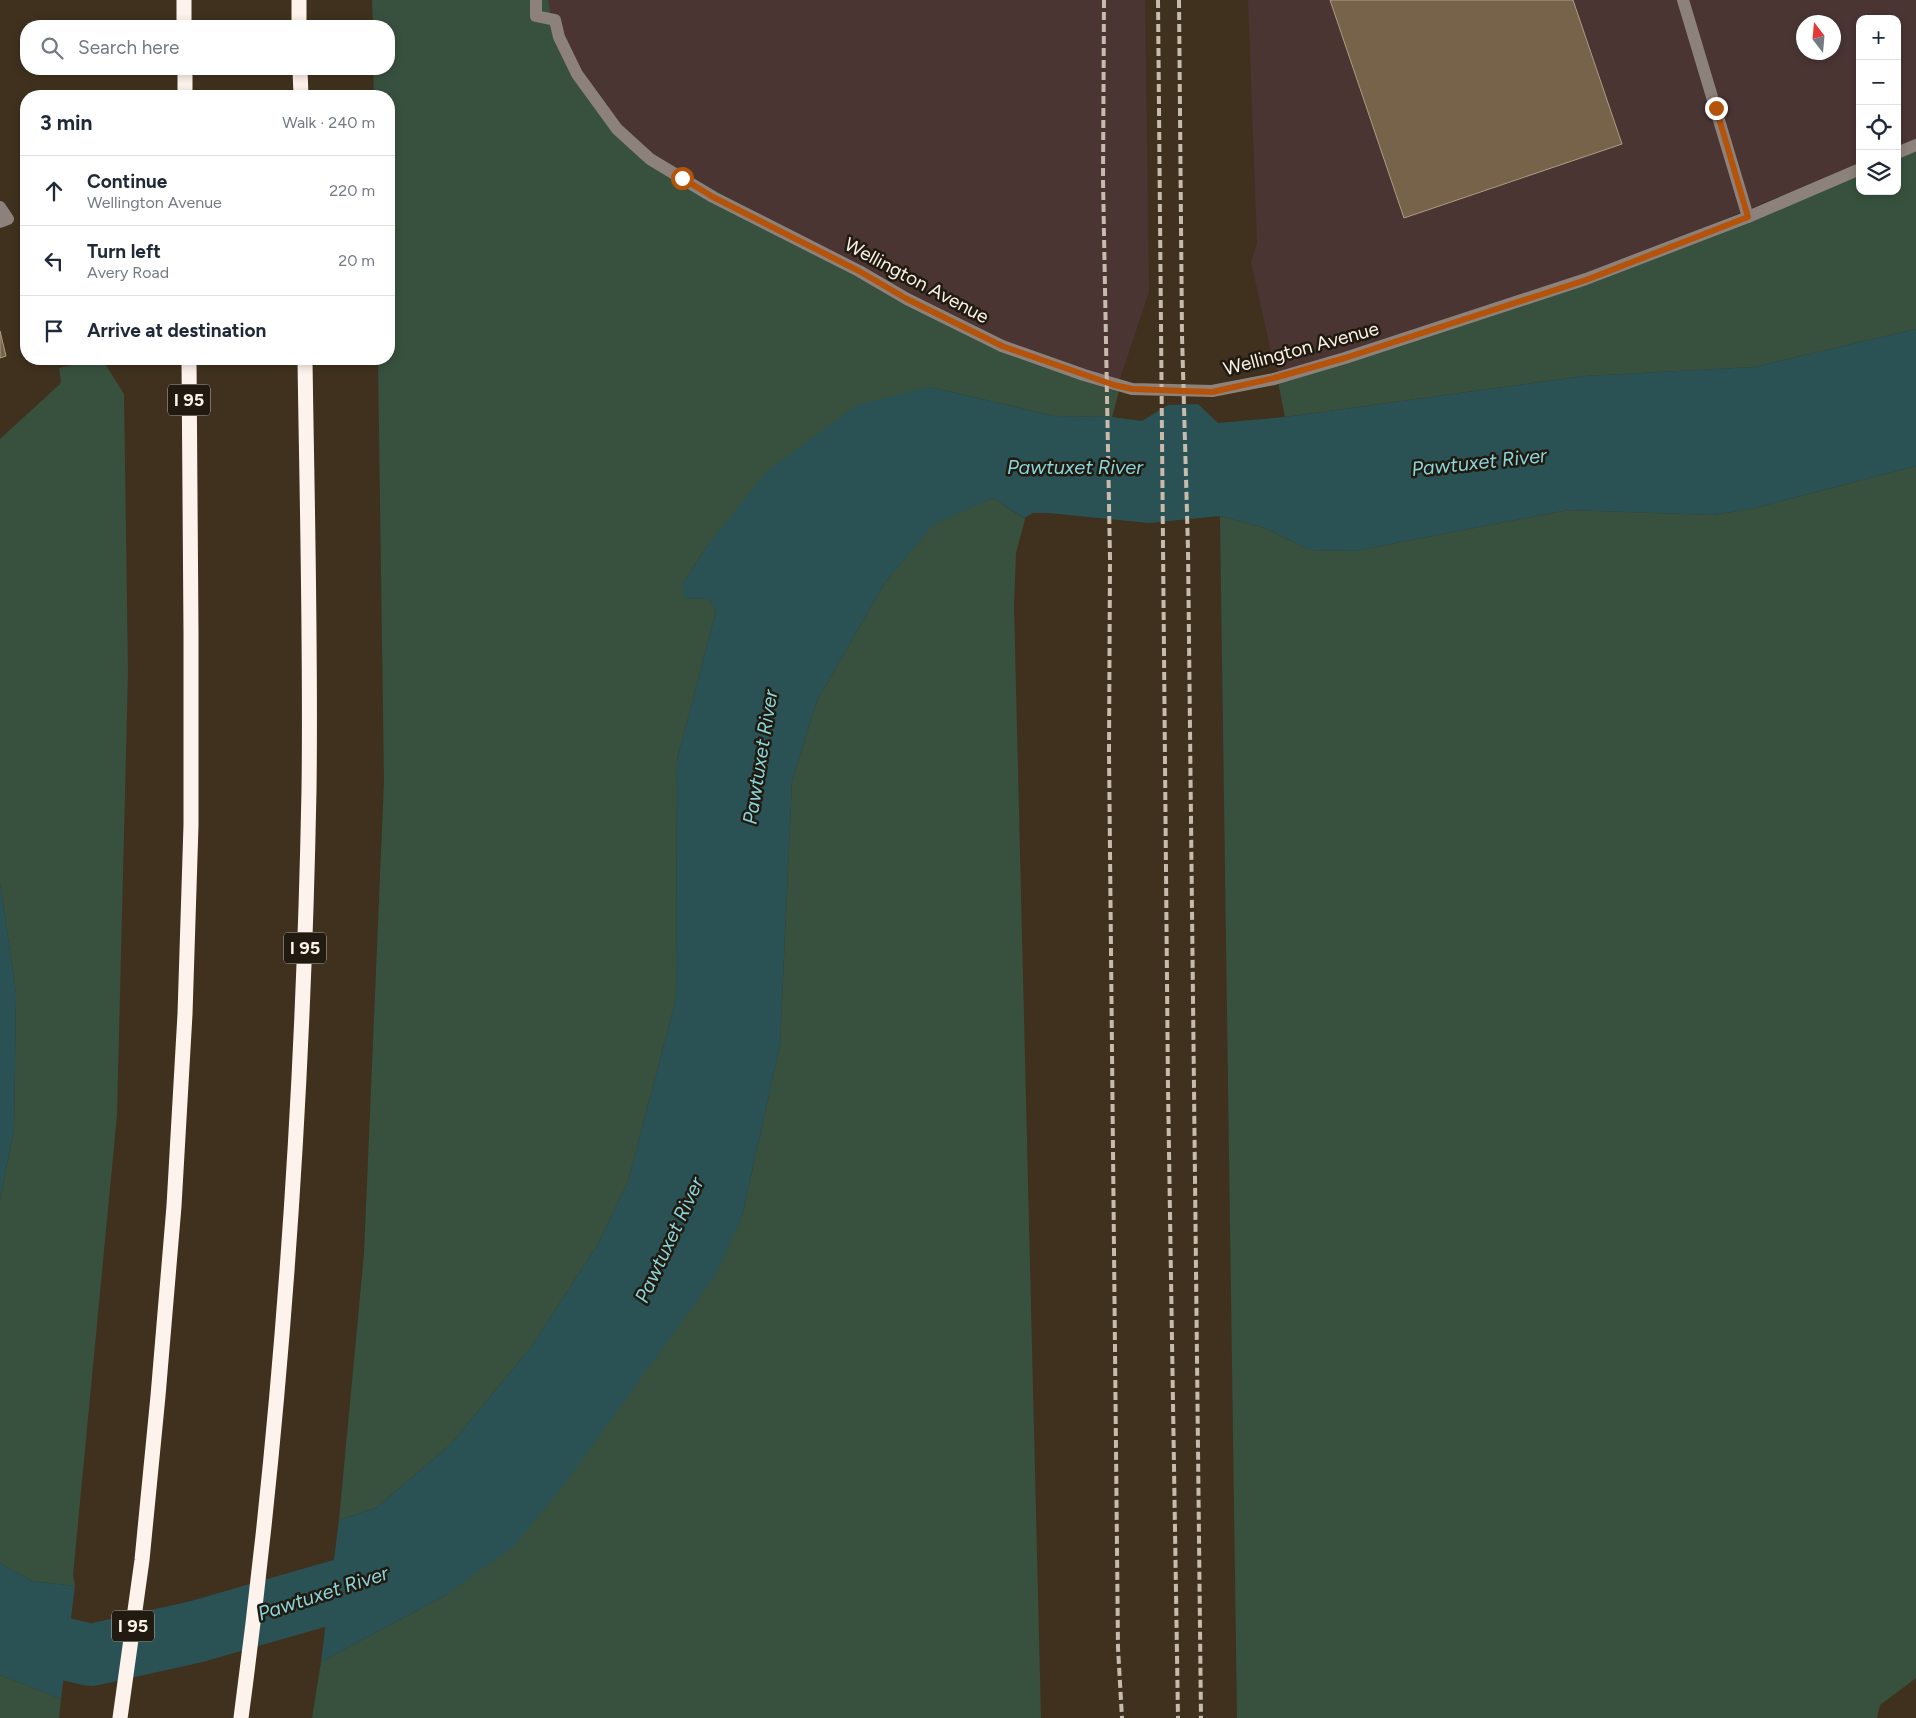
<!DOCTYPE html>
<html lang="en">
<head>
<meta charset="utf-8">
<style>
	:root { --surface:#fff; --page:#f2f2f3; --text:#1f2937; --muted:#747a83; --line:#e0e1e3 }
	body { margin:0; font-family:Figtree,sans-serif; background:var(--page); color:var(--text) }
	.controls { position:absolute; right:15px; top:15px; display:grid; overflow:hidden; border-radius:10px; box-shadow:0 2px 8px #0003 }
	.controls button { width:45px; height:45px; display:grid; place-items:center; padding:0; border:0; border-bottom:1px solid var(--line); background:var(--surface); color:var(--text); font:25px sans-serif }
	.compass { position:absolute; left:1796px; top:15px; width:45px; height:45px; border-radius:50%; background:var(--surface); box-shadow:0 2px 8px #0003; rotate:344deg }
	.stop { position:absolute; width:15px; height:15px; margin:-11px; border:4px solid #b45309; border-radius:50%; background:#fff }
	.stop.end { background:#b45309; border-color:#fff; box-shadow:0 1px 5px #0008 }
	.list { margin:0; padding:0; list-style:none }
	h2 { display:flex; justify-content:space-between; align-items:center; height:65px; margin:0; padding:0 20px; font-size:21px }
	h2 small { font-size:16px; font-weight:400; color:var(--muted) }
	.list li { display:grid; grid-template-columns:32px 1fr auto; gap:15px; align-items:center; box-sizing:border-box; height:70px; padding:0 20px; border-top:1px solid var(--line) }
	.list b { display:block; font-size:19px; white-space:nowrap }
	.list p { margin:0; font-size:16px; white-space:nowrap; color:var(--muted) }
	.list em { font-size:16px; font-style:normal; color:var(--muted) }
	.icon { flex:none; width:28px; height:28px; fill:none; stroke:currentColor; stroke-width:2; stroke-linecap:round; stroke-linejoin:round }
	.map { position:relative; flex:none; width:1916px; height:1718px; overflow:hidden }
	.search { position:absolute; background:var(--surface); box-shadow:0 2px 8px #0003; left:20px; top:20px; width:375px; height:55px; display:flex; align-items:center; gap:12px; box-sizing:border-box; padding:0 18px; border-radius:20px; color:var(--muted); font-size:19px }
	.panel { position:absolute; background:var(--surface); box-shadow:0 2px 8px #0003; left:20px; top:90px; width:375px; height:275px; border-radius:20px }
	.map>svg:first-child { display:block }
	.industrial { fill:#4a3533; fill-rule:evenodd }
	.green { fill:#38513e }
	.water { fill:#2a5254 }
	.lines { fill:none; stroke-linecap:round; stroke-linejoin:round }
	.river { stroke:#2a5254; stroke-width:62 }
	.building { fill:#77634a; stroke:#ae9c87 }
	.minor { stroke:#8d827b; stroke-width:12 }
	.highway { stroke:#fef3ec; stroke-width:15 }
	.rail { stroke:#c6bbad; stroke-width:4; stroke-dasharray:8 4; stroke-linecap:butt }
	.route { stroke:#b45309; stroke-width:6 }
	.labels { text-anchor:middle; stroke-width:5; stroke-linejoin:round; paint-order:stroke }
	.shield { fill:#201a11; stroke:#b9b1a6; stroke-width:1 }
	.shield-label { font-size:18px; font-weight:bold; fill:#fbf2e6 }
	.street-label { font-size:19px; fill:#fbf2e6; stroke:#201a11 }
	.water-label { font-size:20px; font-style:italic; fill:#89d5da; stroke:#201a11 }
</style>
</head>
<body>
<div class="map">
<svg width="1916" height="1718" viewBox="0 0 1916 1718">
	<rect width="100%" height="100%" fill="#3f311e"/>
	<g class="industrial">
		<path d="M548 0H1145L1149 292 1119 382 1005 343 797 236 659 159 608 112 596 96 551 15Z"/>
		<path d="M1248 0H1916V139L1897 147V19H1860V163L1570 283 1279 372 1274 365 1251 262 1257 243ZM1804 22H1834V52H1804Z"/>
	</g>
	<g class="green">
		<path d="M372 0H548L551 15 579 70 608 112 659 159 797 236 976 331 1119 391 1112 417 1054 416 930 387 707 546 683 583V598L709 599 716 611 677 760 676 999 628 1181 598 1244 531 1347 451 1444 376 1508 339 1520 364 1254 384 782 378 359H389V96H374L373 69H389V26H373Z"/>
		<path d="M1916 139V329L1754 367 1585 376 1285 417 1278 382 1570 283 1722 223 1860 163V191H1897V147Z"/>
		<path d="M99 359H102L124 394 128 672 117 1115 73 1575 75 1586 32 1581 0 1563V1200L14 1129 16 993 0 882V439L59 385 61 382 59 368Z"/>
		<path d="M1916 466V1678L1880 1705 1877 1718H1237L1220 516 1265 528 1310 550 1355 551 1568 510 1713 515 1751 509Z"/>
		<path d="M993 498 1025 519 1016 553 1014 606 1041 1718H312L321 1662 446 1595 742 1217 780 1045 792 781 817 701 884 584 934 523Z"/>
		<path d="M0 1675 61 1699 59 1718H0Z"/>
	</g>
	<g class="water">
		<path d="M1916 329V466L1751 509 1713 515 1568 510 1355 551 1310 550 1265 528 1220 516 1149 523 1048 513H1033L1024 518 993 498 934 524 884 584 817 701 792 781 780 1045 742 1217 715 1276 563 1486 514 1546 446 1595 321 1662 339 1520 376 1508 451 1444 531 1347 598 1244 628 1181 676 999 677 760 716 611 709 599 683 598V583L707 546 766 472 857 405 930 387 1054 416 1112 417 1142 421 1168 405 1198 404 1218 423 1285 417 1585 376 1754 367Z"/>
		<path d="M0 882 16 993 14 1129 0 1200Z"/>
		<path d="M0 1563 32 1581 75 1586 61 1699 0 1675Z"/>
	</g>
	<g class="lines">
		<path class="river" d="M0 1630 9 1636 91 1655 195 1632 387 1577 407 1561"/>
	</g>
	<g class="building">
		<path d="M1330 0H1573L1622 144 1404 218Z"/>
		<path d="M0 331 6 356 0 358Z"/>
	</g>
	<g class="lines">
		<g class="minor">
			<path d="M536 0V16L555 20 559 37 577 74 617 129 650 159 713 197 859 271 907 299 1002 346 1084 375 1132 389 1212 391 1274 379 1345 358 1586 279 1748 217 1860 169"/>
			<path d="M1683 0 1748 217"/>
			<path d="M1897 153 1916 145"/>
			<path d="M0 207 8 219 0 222"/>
		</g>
		<g class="highway">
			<path d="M184 0V26"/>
			<path d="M299 0V26"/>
			<path d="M185 69V96"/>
			<path d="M300 69 301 96"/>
			<path d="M120 1718 142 1560 158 1396 174 1206 185 1014 191 825V633L189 359"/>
			<path d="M241 1718C282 1411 303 1100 309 790 311 646 307 502 305 359"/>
		</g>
		<g class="rail">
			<path d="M1104 0 1103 180 1110 558 1109 752 1118 1648 1122 1718"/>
			<path d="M1158 0 1168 1088 1178 1718"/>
			<path d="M1179 0 1182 335 1188 549 1201 1718"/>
		</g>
	</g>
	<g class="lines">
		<path class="route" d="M682 178 713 197 859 271 907 299 1002 346 1114 385 1132 389 1212 392 1274 378 1345 358 1586 280 1748 217 1716 108"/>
	</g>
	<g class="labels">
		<g class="shield">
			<rect x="168" y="384.5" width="42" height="31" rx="4"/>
			<rect x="284" y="932.5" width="42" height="31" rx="4"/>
			<rect x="112" y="1610.5" width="42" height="31" rx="4"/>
		</g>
		<g class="shield-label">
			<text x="189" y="406">I 95</text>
			<text x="305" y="954">I 95</text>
			<text x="133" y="1632">I 95</text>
		</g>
		<g class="street-label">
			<text transform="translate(917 280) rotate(28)" y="7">Wellington Avenue</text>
			<text transform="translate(1301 348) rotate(-15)" y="7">Wellington Avenue</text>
		</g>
		<g class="water-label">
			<text transform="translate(1479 462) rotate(-6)" y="7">Pawtuxet River</text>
			<text x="1075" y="474">Pawtuxet River</text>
			<text transform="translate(760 757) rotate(-81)" y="7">Pawtuxet River</text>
			<text transform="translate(669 1240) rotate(-65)" y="7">Pawtuxet River</text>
			<text transform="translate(323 1593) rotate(-18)" y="7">Pawtuxet River</text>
		</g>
	</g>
</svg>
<div class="controls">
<button>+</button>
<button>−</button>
<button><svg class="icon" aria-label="locate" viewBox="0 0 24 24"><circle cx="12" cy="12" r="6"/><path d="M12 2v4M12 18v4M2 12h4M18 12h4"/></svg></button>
<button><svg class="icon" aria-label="layers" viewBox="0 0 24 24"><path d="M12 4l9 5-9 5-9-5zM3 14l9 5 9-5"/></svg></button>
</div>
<svg class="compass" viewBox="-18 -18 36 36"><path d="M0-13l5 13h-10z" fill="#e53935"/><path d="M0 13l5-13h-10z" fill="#747a83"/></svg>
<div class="stop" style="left:682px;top:178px"></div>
<div class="stop end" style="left:1716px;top:108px"></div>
<div class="search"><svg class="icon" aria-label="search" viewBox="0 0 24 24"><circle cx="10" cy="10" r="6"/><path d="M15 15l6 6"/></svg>Search here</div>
<section class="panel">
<h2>3 min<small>Walk · 240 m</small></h2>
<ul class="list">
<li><svg class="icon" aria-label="ahead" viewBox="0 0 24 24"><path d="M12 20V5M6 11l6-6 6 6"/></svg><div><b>Continue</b><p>Wellington Avenue</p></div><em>220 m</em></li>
<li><svg class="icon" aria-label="left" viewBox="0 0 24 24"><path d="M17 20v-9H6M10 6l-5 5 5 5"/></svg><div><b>Turn left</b><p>Avery Road</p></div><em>20 m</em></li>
<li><svg class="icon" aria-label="arrive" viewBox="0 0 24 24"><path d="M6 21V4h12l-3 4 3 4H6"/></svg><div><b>Arrive at destination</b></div></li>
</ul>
</section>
</div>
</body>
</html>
